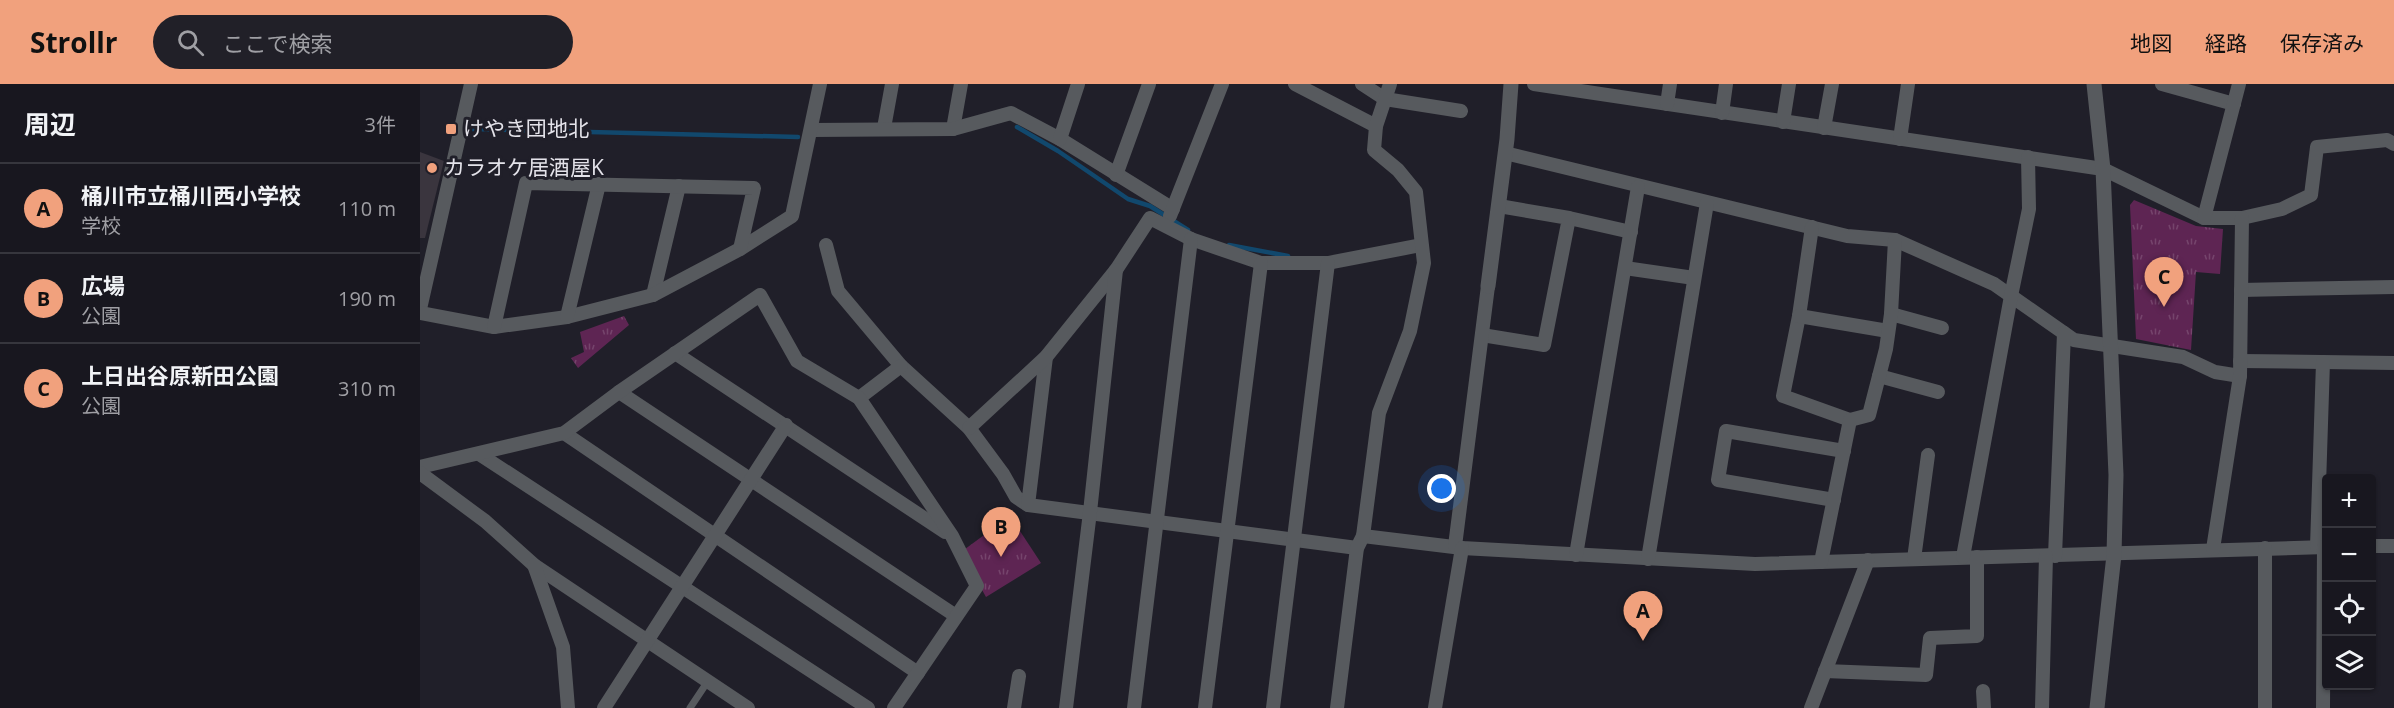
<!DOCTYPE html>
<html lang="ja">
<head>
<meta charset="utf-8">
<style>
	:root { --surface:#18171f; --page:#212028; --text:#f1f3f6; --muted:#9f9fa4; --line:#36363d; --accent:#f1a17d }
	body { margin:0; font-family:"Open Sans","Noto Sans JP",sans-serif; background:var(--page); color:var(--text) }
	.controls { position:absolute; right:18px; bottom:18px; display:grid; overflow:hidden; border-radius:6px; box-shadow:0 2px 4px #0004 }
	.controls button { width:54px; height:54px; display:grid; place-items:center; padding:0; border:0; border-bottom:2px solid var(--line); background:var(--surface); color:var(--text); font:30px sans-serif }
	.you { position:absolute; left:1022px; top:405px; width:21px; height:21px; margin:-15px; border:4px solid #fff; border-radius:50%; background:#1a73e8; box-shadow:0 0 0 9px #1a73e833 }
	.badge { display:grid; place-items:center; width:39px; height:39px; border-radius:50%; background:var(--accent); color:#111; font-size:20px; font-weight:700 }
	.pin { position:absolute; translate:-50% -50px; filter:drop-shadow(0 2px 3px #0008) }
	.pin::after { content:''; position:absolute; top:32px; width:21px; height:18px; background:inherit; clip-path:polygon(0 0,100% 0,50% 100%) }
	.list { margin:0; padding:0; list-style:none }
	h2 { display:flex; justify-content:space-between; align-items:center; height:78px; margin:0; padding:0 24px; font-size:26px }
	h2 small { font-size:20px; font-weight:400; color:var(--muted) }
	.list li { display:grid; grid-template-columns:39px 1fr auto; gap:18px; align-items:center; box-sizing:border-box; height:90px; padding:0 24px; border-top:2px solid var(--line) }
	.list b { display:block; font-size:22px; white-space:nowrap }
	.list p { margin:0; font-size:20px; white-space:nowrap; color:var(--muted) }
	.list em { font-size:20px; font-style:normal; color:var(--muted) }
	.icon { flex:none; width:33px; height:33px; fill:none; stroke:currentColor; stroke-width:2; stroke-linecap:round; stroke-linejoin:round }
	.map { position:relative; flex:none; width:1974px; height:624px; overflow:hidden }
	header { display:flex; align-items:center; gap:36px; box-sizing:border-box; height:84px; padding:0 30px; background:var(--accent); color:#111 }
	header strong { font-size:28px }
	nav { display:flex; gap:33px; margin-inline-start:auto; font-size:21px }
	.search { width:420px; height:54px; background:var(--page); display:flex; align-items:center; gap:15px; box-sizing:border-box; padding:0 21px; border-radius:33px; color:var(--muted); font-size:22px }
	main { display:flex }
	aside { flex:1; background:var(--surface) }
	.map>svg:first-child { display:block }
	.park { fill:url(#park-tufts) }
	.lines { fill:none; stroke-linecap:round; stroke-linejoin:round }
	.stream { stroke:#11486d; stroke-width:4.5 }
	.building { fill:#3a353e }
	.service { stroke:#575a5e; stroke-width:7 }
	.minor { stroke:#575a5e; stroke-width:14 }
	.tertiary { stroke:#575a5e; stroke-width:15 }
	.poi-dot { fill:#f1a17d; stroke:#201f29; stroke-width:2 }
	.labels { text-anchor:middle; stroke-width:6; stroke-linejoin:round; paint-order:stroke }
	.poi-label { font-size:21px; fill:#e4e3ea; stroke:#201f29; text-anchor:start }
</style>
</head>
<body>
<header>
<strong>Strollr</strong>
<div class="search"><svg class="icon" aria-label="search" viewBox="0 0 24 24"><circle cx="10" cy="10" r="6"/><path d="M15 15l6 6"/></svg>ここで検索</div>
<nav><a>地図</a><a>経路</a><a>保存済み</a></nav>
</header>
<main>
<aside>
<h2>周辺<small>3件</small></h2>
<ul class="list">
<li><span class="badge">A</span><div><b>桶川市立桶川西小学校</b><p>学校</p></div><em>110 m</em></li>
<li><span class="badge">B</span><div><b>広場</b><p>公園</p></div><em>190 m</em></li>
<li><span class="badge">C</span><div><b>上日出谷原新田公園</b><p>公園</p></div><em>310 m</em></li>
</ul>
</aside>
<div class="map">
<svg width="1974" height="624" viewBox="0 0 1974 624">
	<defs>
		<pattern id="park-tufts" width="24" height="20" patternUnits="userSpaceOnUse" patternTransform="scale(1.5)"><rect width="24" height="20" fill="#5e2553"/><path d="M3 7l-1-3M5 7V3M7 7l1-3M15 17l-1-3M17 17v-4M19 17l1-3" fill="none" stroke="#75446c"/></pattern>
	</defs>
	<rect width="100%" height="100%" fill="#201f29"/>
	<g class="park">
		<path d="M1714 116 1776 142 1803 145 1800 190 1776 188 1771 266 1716 255 1710 121Z"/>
		<path d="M204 232 209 241 158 284 151 274 164 268 160 248Z"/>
		<path d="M590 432 621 479 566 513 541 468Z"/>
	</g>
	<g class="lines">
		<g class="stream">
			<path d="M597 43 638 67 708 115 730 122 768 146"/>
			<path d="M52 45 378 53"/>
			<path d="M809 161 868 172"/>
		</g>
	</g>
	<path class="building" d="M0 68 24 77 5 154H0Z"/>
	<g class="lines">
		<path class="service" d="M270 624 288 597"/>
		<g class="minor">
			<path d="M875 0 956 42"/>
			<path d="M942 0 965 15 1041 27"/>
			<path d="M1114 0 1683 85 1784 134H1822L1862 125 1891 111 1897 63 1967 56 1974 60"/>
			<path d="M1742 0 1814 20"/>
			<path d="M1247 20 1250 0"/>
			<path d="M1302 29 1306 0"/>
			<path d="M1363 38 1369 0"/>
			<path d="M464 44 472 0"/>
			<path d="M1404 44 1412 0"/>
			<path d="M533 45 541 0"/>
			<path d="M392 46 533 45 591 29 640 55 753 125"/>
			<path d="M640 55 658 0"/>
			<path d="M1480 55 1488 0"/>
			<path d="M1085 69 1427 152 1475 156 1574 200 1654 256 1763 273 1795 288 1820 292"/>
			<path d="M696 91 729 0"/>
			<path d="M750 132 802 0"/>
			<path d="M1149 134 1211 148"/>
			<path d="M1784 134 1819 0"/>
			<path d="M1392 143 1379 232 1363 312 1430 336"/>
			<path d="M406 161 418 207 481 282 549 344 583 390 596 413 608 421"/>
			<path d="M1205 184 1274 194"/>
			<path d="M1821 206 1974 203"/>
			<path d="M233 211 259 102"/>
			<path d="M0 225 51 0"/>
			<path d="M0 229 74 243 147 233 233 211 320 165 372 132 400 0"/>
			<path d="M1471 230 1522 244"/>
			<path d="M1379 232 1468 247"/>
			<path d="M147 233 179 100"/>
			<path d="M74 243 106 99 334 104 320 165"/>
			<path d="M1062 251 1124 261 1149 134 1079 122"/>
			<path d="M255 269 525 448"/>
			<path d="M626 273 608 421 937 464"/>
			<path d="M1820 277 1974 279"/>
			<path d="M1459 292 1518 308"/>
			<path d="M199 308 536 532"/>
			<path d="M439 314 481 282"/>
			<path d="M549 344 626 273 696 186 730 134 771 155 841 179H908L1001 161"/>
			<path d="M144 349 498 589"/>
			<path d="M59 370 448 624"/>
			<path d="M0 383 144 349 199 308 340 211 377 277 439 314 532 452 557 502 474 624"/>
			<path d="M0 389 65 437 114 481 328 624"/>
			<path d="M1414 416 1298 396 1306 347 1424 367"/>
			<path d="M943 452 1042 464 1335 480 1906 463"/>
			<path d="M1035 462 1068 202"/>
			<path d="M1952 462H1974"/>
			<path d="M1897 463 1903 278"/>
			<path d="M1845 464V624"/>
			<path d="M1793 465 1820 292 1822 134"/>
			<path d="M1156 471 1218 103"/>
			<path d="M1635 472 1644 249"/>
			<path d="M1543 473 1591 212 1609 125 1608 73"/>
			<path d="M1228 475 1287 119"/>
			<path d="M1494 475 1508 371"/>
			<path d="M1401 478 1430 336 1449 331 1466 265 1471 230 1475 156"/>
			<path d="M114 481 143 563 148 624"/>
			<path d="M1405 587 1506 591 1510 554 1557 552V473"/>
			<path d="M1563 607 1564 624"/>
			<path d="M184 624 366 341"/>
			<path d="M594 624 599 592"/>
			<path d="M646 624 670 428 696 186"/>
			<path d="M714 624 771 155"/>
			<path d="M785 624 841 179"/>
			<path d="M853 624 908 179"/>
			<path d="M917 624 937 464 943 452 959 329 990 247 1004 179 996 108 978 86 954 66 956 42 970 0"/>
			<path d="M1015 624 1042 464"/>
			<path d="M1391 624 1448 476"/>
			<path d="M1622 624 1626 472"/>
			<path d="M1903 624 1904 463"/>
		</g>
		<g class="tertiary">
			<path d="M1674 0 1683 85 1696 391 1694 471 1677 624"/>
			<path d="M1068 202 1087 55 1091 0"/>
		</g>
	</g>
	<g class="poi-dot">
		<rect x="25" y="39" width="12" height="12" rx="3"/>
		<circle cx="12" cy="84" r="6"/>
	</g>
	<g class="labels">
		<g class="poi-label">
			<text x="43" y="52">けやき団地北</text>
			<text x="24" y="91">カラオケ居酒屋K</text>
		</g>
	</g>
</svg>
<div class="controls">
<button>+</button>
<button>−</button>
<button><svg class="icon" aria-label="locate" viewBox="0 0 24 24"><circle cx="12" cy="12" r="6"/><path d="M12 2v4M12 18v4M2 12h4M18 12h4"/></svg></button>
<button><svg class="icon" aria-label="layers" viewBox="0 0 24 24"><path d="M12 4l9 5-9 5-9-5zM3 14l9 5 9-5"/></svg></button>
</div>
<div class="you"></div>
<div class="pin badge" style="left:1223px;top:557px">A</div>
<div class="pin badge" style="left:581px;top:473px">B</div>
<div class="pin badge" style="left:1744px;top:223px">C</div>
</div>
</main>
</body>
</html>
